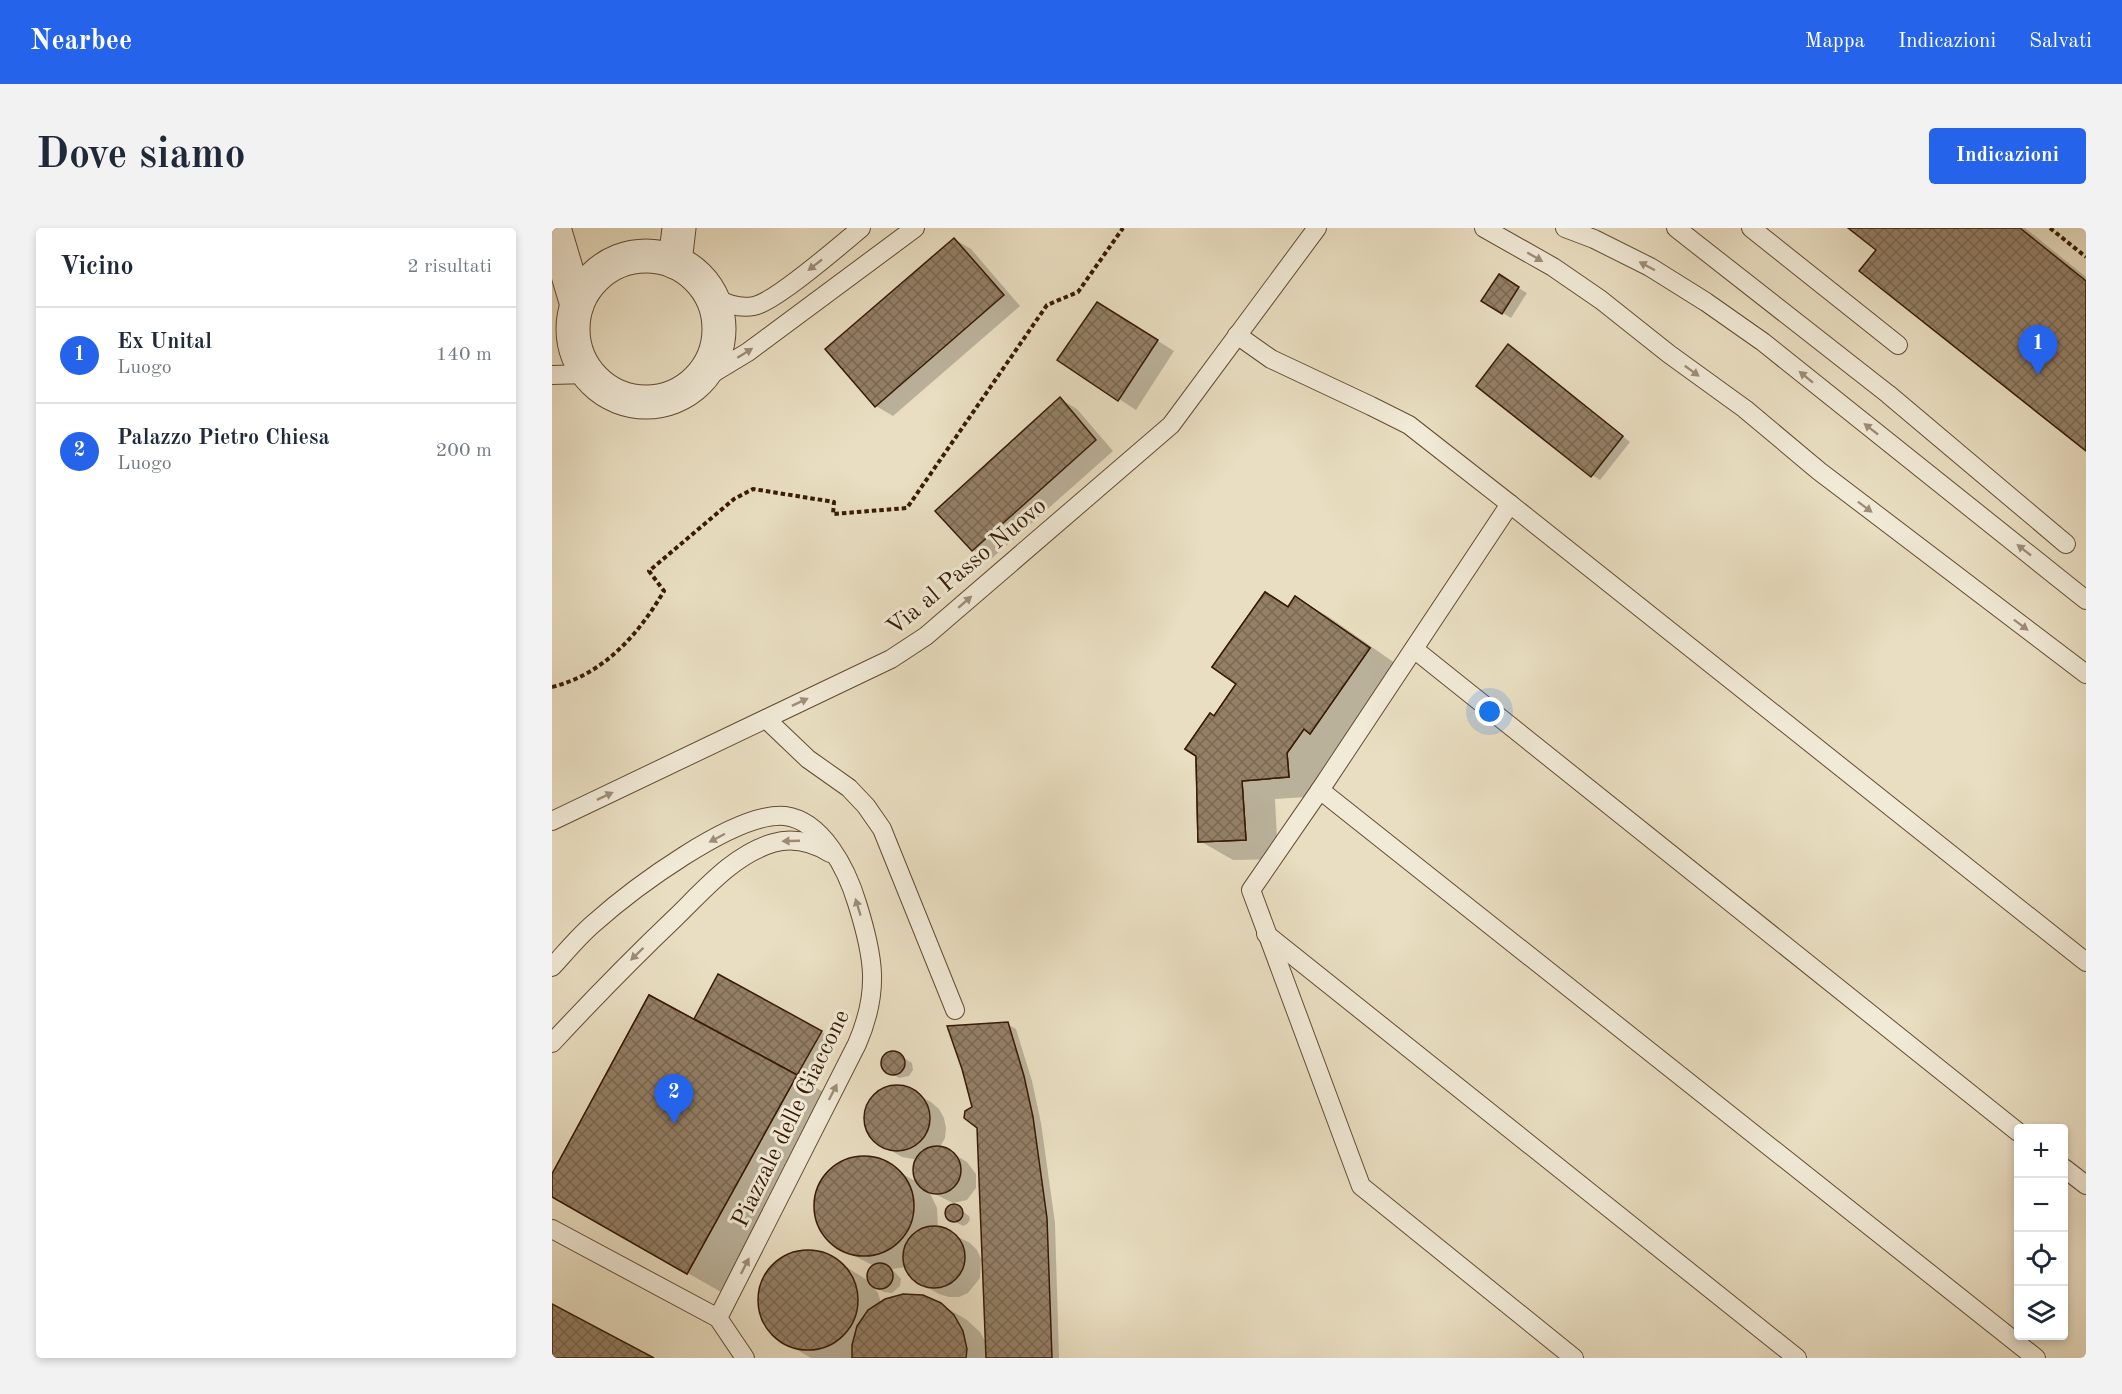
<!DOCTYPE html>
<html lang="it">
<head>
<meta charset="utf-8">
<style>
	:root { --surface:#fff; --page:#f2f2f3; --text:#1f2937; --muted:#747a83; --line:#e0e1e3; --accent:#2563eb }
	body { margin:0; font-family:"Old Standard TT",serif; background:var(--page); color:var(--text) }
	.controls { position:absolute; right:18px; bottom:18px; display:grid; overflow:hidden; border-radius:6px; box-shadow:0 3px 9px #0003 }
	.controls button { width:54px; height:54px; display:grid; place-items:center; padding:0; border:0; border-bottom:2px solid var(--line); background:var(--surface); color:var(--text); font:30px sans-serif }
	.you { position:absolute; left:938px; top:484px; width:21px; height:21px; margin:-15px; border:4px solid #fff; border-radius:50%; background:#1a73e8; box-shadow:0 0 0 9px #1a73e833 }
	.badge { display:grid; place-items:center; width:39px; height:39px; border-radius:50%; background:var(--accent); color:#fff; font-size:20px; font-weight:700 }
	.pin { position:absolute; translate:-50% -50px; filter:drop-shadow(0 2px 3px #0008) }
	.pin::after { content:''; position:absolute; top:32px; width:21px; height:18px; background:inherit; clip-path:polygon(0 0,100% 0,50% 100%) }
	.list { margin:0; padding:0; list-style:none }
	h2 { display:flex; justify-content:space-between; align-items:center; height:78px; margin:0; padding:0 24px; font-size:26px }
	h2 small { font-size:20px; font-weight:400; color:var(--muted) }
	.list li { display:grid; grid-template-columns:39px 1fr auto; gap:18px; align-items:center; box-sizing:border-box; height:96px; padding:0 24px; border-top:2px solid var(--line) }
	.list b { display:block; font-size:22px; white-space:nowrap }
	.list p { margin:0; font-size:20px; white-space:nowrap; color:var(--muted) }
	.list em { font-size:20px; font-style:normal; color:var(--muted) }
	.icon { flex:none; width:33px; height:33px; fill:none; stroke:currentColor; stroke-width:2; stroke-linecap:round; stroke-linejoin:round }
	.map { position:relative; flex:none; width:1534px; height:1130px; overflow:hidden; border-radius:6px }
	header { display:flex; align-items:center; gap:36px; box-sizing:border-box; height:84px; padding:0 30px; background:var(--accent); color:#fff }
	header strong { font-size:28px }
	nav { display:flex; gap:33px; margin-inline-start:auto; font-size:21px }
	.intro { display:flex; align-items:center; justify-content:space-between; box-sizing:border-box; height:144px; padding:0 36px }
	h1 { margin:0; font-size:42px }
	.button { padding:15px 27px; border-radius:6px; background:var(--accent); color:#fff; font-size:21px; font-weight:700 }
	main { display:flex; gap:36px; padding:0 36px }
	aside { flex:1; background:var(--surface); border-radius:6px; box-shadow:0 3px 9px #0003 }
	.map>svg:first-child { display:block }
	.shadow { fill:#0003 }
	.building { fill:url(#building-cross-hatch); stroke:#381b05; stroke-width:1.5; fill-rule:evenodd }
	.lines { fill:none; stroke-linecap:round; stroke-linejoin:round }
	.lane-casing { stroke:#644c34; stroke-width:20 }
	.street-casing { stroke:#644c34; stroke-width:35 }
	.path { stroke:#381b05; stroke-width:4; stroke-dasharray:4.5 3; stroke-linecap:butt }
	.lane { stroke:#f1ead7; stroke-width:18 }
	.street { stroke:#f1ead7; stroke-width:33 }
	.oneway { fill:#9e8d78 }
	.labels { text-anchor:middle; stroke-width:6; stroke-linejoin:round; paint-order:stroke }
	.street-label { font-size:24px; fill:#381b05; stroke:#f1ead7 }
</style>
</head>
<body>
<header>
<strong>Nearbee</strong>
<nav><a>Mappa</a><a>Indicazioni</a><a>Salvati</a></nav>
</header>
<div class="intro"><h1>Dove siamo</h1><a class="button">Indicazioni</a></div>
<main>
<aside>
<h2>Vicino<small>2 risultati</small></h2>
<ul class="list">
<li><span class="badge">1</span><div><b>Ex Unital</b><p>Luogo</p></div><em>140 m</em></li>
<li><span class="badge">2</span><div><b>Palazzo Pietro Chiesa</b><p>Luogo</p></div><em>200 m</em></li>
</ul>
</aside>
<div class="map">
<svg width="1534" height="1130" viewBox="0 0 1534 1130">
	<defs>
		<pattern id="building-cross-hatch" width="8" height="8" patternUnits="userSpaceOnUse" patternTransform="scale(1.5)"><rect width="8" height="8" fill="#948067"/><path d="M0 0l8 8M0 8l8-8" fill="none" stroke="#7a6853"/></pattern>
	</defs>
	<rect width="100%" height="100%" fill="#e9dec1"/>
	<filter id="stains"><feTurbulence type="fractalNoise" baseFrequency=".00333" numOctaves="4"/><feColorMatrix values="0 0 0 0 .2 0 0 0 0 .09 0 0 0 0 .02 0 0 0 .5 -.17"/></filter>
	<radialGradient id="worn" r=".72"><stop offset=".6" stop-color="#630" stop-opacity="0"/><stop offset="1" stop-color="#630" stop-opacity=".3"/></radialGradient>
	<g class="shadow">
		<path d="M1299 0H1473L1534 49V221L1310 43 1326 22Z"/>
		<path d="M402 11 419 21 468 78 341 188 324 178Z"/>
		<path d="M947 48 975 65 959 90 931 73Z"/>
		<path d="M563 86 622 123 584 182 507 132Z"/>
		<path d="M965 123 1078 214 1048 252 1040 247Z"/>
		<path d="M508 171 525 181 561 223 438 332 421 322Z"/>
		<path d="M714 366 737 379 744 370 777 389 850 440 792 524 785 519 768 544 770 568 723 571 726 631 681 632 648 613 663 490 686 456Z"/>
		<path d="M167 749 277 808 252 853 277 867 169 1064 0 968V949L154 800Z"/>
		<path d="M455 796 464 801 480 853 489 895 503 995 507 1130H259L230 1113 217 1103 209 1088 207 1072 209 1056 217 1042 230 1031 245 1024H261L277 1028 315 1052 318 1042 322 1038 289 1021 277 1011 268 998 263 983 264 967 271 953 281 941 294 933 310 930 325 932 367 955 363 946V939L366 932 350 929 323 913 317 905 314 896V886L317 876 323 868 331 862 351 860 379 874 387 881 392 890 394 900 393 910 387 921 397 923 415 934 424 946V960L415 972 401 975 377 963 385 980 386 999 418 1015 425 1022 429 1031 428 1050 416 1065 407 1069H397L387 1066 369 1056 354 1039 340 1041 349 1051 348 1058 340 1065 332 1064 320 1058 326 1065 329 1075 388 1076 415 1092 428 1104 435 1116 426 900 421 880Z"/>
		<path d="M342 824 360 835 361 842 357 848 347 850 332 841 330 834 332 828Z"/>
		<path d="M398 978H403L417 988 418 992 415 996 411 998 395 989 394 985Z"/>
	</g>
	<g class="building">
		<path d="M1296 0H1468L1534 53V223L1307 43 1324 22Z"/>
		<path d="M402 10 452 67 323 179 273 121Z"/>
		<path d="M947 46 967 59 950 86 929 73Z"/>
		<path d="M545 74 606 112 566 173 505 132Z"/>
		<path d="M956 116 1071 208 1039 249 924 158Z"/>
		<path d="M508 169 544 212 420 323 383 283Z"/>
		<path d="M713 364 736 379 743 368 818 420 758 506 752 501 735 525 737 549 690 553 694 612 646 614 644 528 633 521 658 485 662 488 684 456 660 439Z"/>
		<path d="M713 364 736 379 743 368 818 420 758 506 752 501 735 525 737 549 690 553 694 612 646 614 644 528 633 521 658 485 662 488 684 456 660 439Z"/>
		<path d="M166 746 270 803 245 847 142 791Z"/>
		<path d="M97 767 245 847 135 1046 0 969V946ZM122 853 166 877 127 947 83 924Z"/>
		<path d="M97 767 245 847 135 1046 0 969V946Z"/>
		<path d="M456 794 472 848 481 889 495 990 500 1130H434L425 900 412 890 413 883 420 879 410 841 395 798Z"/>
		<circle cx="341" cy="835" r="12"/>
		<circle cx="345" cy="890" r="33"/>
		<circle cx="385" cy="942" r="24"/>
		<circle cx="312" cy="978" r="50"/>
		<circle cx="402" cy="985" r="9"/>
		<circle cx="382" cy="1029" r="31"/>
		<circle cx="256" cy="1072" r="50"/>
		<circle cx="328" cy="1048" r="13"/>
		<path d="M351 1066 371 1067 389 1075 402 1087 411 1103 415 1121 414 1130H300V1117L305 1098 316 1082 333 1071Z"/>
		<path d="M0 1076 102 1130H0Z"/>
	</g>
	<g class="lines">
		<g class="lane-casing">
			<g id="lane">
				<path d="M932 0 1001 39 1049 72 1117 126 1193 181 1267 243 1534 446"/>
				<path d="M1013 0 1042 11 1098 39 1154 74 1211 114 1534 372"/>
				<path d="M1124 0 1336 166 1514 316"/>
				<path d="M1199 0 1346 117"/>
				<path d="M158 67C173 75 185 81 202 78 223 74 290 16 309 0"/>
				<path d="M685 107 719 131 819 178 857 197 958 276"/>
				<path d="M0 147 36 146"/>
				<path d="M143 156 196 124 363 0"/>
				<path d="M862 421 1466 904"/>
				<path d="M214 491 256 531 297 560 314 578 330 601 403 782"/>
				<path d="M768 562 1484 1130"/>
				<path d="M0 593 339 431 374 408 619 197 765 0"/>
				<path d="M714 706 1245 1130"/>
				<path d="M0 739C13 725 26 709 41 696 78 663 183 583 233 588 271 593 295 642 305 675 322 729 328 763 305 816L166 1090"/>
				<path d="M0 815C40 772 81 730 123 690 152 662 181 627 221 615 242 609 260 614 278 625"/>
				<path d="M1512 940 1534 957"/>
				<path d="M0 1001 166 1090 193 1130"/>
				<path d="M1022 1130 809 958 699 662 768 562 958 276 1534 734"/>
			</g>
		</g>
		<g class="street-casing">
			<g id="street">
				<path d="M2 0 25 77"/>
				<circle cx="94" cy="101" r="73"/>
				<path d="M123 34 127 0"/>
			</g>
		</g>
		<g class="path">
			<path d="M1498 0 1534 29"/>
			<path d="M0 459C52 446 86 407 112 363L97 343 182 271 201 261 282 274 281 286 355 280 495 77 526 64 571 0"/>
		</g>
		<use href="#lane" class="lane"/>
		<use href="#street" class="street"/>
	</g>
	<defs><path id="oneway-solid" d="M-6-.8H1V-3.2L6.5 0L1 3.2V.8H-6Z" transform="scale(1.5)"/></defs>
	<g class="oneway">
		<use href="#oneway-solid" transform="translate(983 29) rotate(30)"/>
		<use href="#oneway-solid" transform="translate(263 37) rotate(142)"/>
		<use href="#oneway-solid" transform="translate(1095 38) rotate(-152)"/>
		<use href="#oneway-solid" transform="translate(193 125) rotate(-32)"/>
		<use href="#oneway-solid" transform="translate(1140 143) rotate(36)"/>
		<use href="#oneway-solid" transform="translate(1254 149) rotate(-141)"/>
		<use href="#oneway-solid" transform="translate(1319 201) rotate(-142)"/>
		<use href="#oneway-solid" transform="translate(1313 279) rotate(37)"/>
		<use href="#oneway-solid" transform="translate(1472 322) rotate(-142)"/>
		<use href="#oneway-solid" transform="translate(413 374) rotate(-41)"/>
		<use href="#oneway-solid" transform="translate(1469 397) rotate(37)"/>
		<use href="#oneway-solid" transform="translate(248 474) rotate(-25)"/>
		<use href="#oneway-solid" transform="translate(53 568) rotate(-25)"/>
		<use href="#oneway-solid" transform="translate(165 610) rotate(152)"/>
		<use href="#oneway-solid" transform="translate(239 613) rotate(178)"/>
		<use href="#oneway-solid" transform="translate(306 679) rotate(-107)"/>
		<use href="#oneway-solid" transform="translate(85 726) rotate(136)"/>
		<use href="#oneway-solid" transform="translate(281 864) rotate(-63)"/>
		<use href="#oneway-solid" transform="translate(193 1038) rotate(-63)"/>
	</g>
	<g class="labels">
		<g class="street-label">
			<text transform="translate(414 338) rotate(-40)" y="8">Via al Passo Nuovo</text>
			<text transform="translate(238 890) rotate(-64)" y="8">Piazzale delle Giaccone</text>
		</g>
	</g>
	<rect width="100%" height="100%" filter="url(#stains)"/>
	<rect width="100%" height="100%" fill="url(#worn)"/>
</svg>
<div class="controls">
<button>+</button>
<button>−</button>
<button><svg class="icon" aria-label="locate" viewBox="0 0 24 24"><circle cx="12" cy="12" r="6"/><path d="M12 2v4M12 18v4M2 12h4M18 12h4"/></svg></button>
<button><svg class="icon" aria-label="layers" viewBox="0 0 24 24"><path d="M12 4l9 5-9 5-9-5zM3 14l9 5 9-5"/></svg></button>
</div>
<div class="you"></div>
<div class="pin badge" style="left:1486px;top:147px">1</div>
<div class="pin badge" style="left:122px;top:896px">2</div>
</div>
</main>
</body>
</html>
